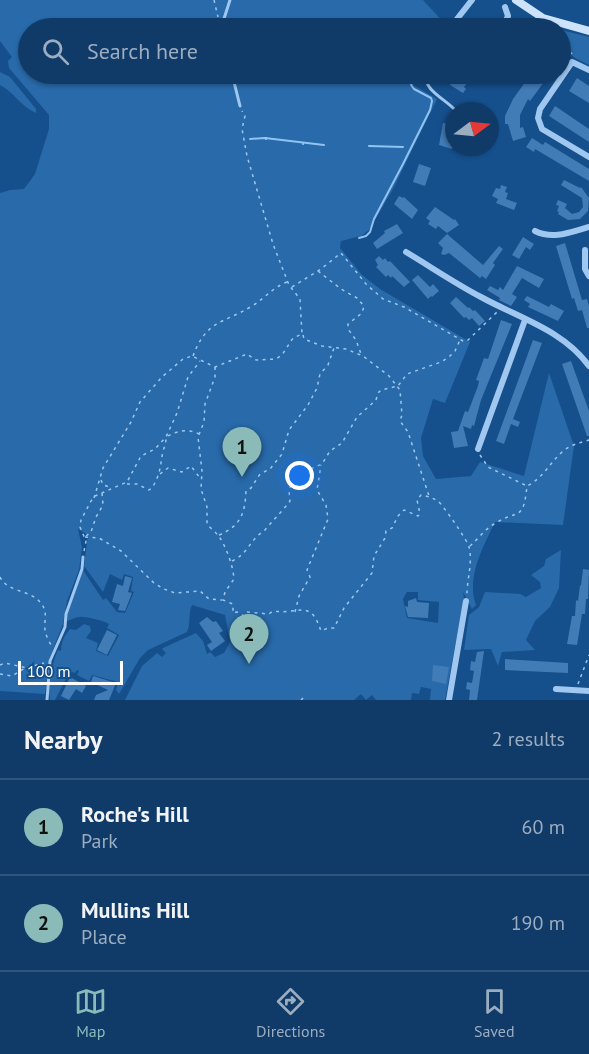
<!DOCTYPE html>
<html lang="en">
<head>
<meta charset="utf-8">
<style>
	:root { --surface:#103b69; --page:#1e4671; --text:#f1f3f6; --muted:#9cadc0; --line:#30557d; --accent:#8bbbb9 }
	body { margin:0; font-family:"PT Sans",sans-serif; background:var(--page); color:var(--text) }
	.compass { position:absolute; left:445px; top:102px; width:54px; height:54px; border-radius:50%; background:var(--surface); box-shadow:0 2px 4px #0004; rotate:74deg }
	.scale { position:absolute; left:18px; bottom:15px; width:105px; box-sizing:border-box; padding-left:6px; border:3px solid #fff; border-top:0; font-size:16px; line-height:21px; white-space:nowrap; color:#fff; -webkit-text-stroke:4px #154f8c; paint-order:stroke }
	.you { position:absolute; left:300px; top:476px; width:21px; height:21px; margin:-15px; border:4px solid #fff; border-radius:50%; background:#1a73e8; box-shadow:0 0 0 9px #1a73e833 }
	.badge { display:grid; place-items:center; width:39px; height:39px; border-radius:50%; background:var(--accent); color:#111; font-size:20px; font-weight:700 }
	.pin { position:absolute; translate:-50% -50px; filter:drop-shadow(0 2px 3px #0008) }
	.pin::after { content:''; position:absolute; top:32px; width:21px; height:18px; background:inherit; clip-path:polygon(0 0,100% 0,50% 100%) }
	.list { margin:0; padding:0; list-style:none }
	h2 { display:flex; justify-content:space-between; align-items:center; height:78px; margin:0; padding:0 24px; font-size:26px }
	h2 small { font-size:20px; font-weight:400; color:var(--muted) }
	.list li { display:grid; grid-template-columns:39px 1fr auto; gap:18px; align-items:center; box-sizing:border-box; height:96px; padding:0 24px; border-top:2px solid var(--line) }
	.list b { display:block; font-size:22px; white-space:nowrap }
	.list p { margin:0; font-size:20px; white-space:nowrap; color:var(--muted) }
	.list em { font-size:20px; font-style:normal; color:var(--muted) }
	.icon { flex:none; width:33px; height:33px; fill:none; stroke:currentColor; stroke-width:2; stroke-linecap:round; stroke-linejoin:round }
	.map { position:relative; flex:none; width:589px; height:700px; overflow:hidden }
	.search { position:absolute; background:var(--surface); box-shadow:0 2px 4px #0004; left:18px; right:18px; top:18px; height:66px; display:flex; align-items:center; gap:15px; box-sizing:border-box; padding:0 21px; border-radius:33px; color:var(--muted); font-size:22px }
	.sheet { height:270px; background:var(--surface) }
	nav { display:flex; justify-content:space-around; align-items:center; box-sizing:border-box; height:84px; border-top:2px solid var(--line); background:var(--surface); font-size:16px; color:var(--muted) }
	nav a { display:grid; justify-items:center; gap:3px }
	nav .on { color:var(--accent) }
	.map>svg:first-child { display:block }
	.green { fill:#286aaa; fill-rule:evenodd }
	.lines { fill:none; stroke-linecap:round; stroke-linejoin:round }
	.stream { stroke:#91c3f2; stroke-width:2 }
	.building { fill:#427cb6 }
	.path { stroke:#9fc7ef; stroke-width:1.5; stroke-dasharray:3 4.5; stroke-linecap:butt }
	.lane { stroke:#9fc7ef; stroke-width:3 }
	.street { stroke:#9fc7ef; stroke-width:6 }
	.secondary { stroke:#cce3fb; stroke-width:8 }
</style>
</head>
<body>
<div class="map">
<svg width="589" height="700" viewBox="0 0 589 700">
	<rect width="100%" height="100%" fill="#154f8c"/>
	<g class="green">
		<path d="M0 0H423L448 27 28 28V74H419L413 85 437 99 393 189 369 230 361 236 341 241 340 248 362 275 380 289 470 342 445 403 433 399 421 438 423 456 436 479 471 476 480 462 524 476 549 373 574 446 563 525 495 522C483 547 466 578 476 605L472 609 463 592 464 598 445 700H430L431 689 421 687 419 694 412 693 411 700H376L372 695 366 700 361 694 354 700H125L142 666 157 653 162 657 166 653 162 649 163 648 196 633 203 641 207 654 210 652 215 657 224 653 230 642 225 615 192 605C188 613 191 624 187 632L148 650 140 658 119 694 116 690 118 682 92 675 89 681 77 675 79 671 77 670 75 673 72 672 68 675 55 700H50C47 685 52 664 58 650L61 651C61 642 64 636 70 629L76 630 84 624 90 626 91 631 86 638 98 643 96 651 108 656 119 635 107 628 109 624C105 621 88 617 83 617 78 616 71 620 67 621V615L83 570 103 600 106 598 117 612 125 613 134 592 131 591 133 577 124 574 122 580 110 574 103 592 84 566 88 535 78 529 82 547 79 570 67 601 63 624 50 657 45 694 0 691V193L10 190 24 189 35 174 49 129V115L9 68 8 61 12 57 0 41ZM407 592H418V600L439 602 438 623 407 618 403 599Z"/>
		<path d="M561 30 589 37V65C571 56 560 52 561 30Z"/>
		<path d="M0 72 10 77 36 109V113C21 107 14 92 0 85Z"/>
		<path d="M561 550 559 588 550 607 535 621 526 640 535 650 502 652 498 666 491 649 464 650 469 615 479 607 485 592 520 594 526 597 541 588 540 582 531 575 544 566 546 559Z"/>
	</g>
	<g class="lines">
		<g class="stream">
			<path d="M445 28 448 24"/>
			<path d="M250 139 265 138 324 145"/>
			<path d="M369 146 403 147"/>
			<path d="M359 238 366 236 370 232 374 219 403 164 430 110 432 101 431 98 414 89 411 85 417 74"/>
		</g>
	</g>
	<g class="building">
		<path d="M464 74H473L464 87 466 89 463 93 450 85 453 81 458 83Z"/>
		<path d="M531 74H550L530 101 528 99 520 115V128L523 127 526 137 513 141 508 124H505V116L513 99Z"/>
		<path d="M577 78 589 86V103L569 91Z"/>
		<path d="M555 106 589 129V142L549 116Z"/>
		<path d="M443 123 454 125 452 149 439 145Z"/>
		<path d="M532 138 543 145 545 142 589 169V181L535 149 534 152 526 147Z"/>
		<path d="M419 164 431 168 425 186 413 182Z"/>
		<path d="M564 180 580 188 581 187 589 198 588 211 580 219 568 220 558 214 559 212 557 211 559 206 556 205 558 200 567 204 565 208 572 214 579 212 583 207 582 198 561 185Z"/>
		<path d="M501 185 507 187 505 192 508 193 506 199 517 203 514 210 496 203 498 199 492 196 496 188 500 189Z"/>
		<path d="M399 196 403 198 404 197 418 210 412 219 394 204Z"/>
		<path d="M435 207 454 220 455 219 459 225 447 233 438 226 436 229 428 224 430 221 426 218Z"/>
		<path d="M397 224 403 233 377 249 373 243 385 233 384 231Z"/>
		<path d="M447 234 483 265 499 246 503 249 493 263 495 265 486 279 482 276 480 278 449 253 444 255 441 254 443 248 438 243Z"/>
		<path d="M523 237 534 244 530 250 526 247 519 259 512 255Z"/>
		<path d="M565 243 582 300 587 299 589 306V328H587L582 310 578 311 574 298 572 299 556 246Z"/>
		<path d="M379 256 383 260 385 258 388 262 390 261 410 282 404 287 392 276 391 278 388 275 386 277 376 267 378 265 375 260Z"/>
		<path d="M517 266 544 279 539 288 522 278 512 294 517 297 511 306 499 300 500 298 487 290 490 286 498 290 500 287 503 290Z"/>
		<path d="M418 275 430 287 433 284 439 291 432 297 431 296 428 299 412 280Z"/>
		<path d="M527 296 549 307 551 304 564 311 558 321 528 307 530 304 524 300Z"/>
		<path d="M456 297 468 308 469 307 473 311 475 310 485 321 479 326 472 318 469 320 466 317 464 318 450 303Z"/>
		<path d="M501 320 512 324 481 400 474 426 472 425 471 429 463 426 468 446 454 448 451 432 458 431 465 411 468 412 478 386 479 381 476 380 484 358 488 359Z"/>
		<path d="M533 340 542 343 513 419 520 422 518 427 511 424 504 444 496 441Z"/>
		<path d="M571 361 589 411V436H587L562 364Z"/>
		<path d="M583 569 589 570 588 599H586L585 614H582L577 645 567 644 572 616H575L576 600 578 601 580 585 581 586Z"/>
		<path d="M125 576 132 578 128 592 132 593 125 611 118 610 120 604 112 602 117 584 123 586Z"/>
		<path d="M416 598 417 602 429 603 428 618 408 617 405 606 408 607V601Z"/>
		<path d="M207 617 213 622 216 621 223 631 219 633 225 641 211 651 207 645 212 642 199 623Z"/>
		<path d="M107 630 117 635 107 655 97 650Z"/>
		<path d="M484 651 477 700H469L470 690 466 689 467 682 472 683 474 671 470 670 471 661 475 662 477 652Z"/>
		<path d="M505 659 568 663V673L505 670Z"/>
		<path d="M433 665 449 667 446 684 432 681Z"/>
		<path d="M93 676 116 683 109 700H94L96 695 108 690 91 682Z"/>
		<path d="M70 677 86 686 82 693 76 689 69 700 61 696Z"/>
	</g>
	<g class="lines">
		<g class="path">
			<path d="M214 0 218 17"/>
			<path d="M564 32V39L572 54"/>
			<path d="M266 140V136"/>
			<path d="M303 145V140"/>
			<path d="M318 271 341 289 357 298 364 306 362 313 348 324V329L356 340 361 354"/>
			<path d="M292 287 321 269 341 253 366 284 383 299 404 307 463 341H467L497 312"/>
			<path d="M303 335 304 339 322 346 346 349 363 356 389 376 400 390 402 415 400 421 408 432 429 496"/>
			<path d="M193 356C207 319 223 324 252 306 264 299 272 288 287 282"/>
			<path d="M215 367V377L205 404 204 422 198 437 202 471 201 489 207 507V524C211 529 217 533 220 538 227 549 233 566 234 579L225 592 223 600 233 604V613L237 612 244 616 247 612 269 614 273 611C300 615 310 598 321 631L328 628H334L344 608 372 573 374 556 385 538 386 531 392 528 398 516 404 510 418 516 420 514 417 500 421 495C428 496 432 498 438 501 442 504 468 541 469 547 473 562 467 579 467 594"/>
			<path d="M480 455 488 467 527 486"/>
			<path d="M160 474 168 468 182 472 191 466 200 478"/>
			<path d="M101 480 103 485 110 487"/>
			<path d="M127 484H137L149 490 152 488C161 473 160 466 163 451 165 445 166 443 166 437 176 431 188 428 199 434"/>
			<path d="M94 498 103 468 131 422 140 402 162 377 183 359 192 356 215 367 247 354 256 360 276 359 282 355 293 338 302 334 300 299 289 285 273 244 247 156 242 129 245 116 242 111"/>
			<path d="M219 535C241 526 245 513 246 491L251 488 260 474 270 469 282 454 289 430 308 405 317 388 320 374 328 365 334 348"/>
			<path d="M86 536 91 532 96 517 103 505 102 493"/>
			<path d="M85 537 99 538 121 551 154 583 164 589 175 593 200 591 209 599 222 600"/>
			<path d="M470 546C478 539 485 529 494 524 519 508 523 523 527 486 543 478 549 464 562 452 570 445 579 443 589 440"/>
			<path d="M84 551 86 541 80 527 81 520 91 501 95 496 127 482 141 456 155 449 166 437 177 413 188 377 200 361"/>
			<path d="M232 561C248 554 251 538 264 531L287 505 290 501 289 491 292 480 301 473 322 464 330 451 342 443 357 417 376 400 378 393 381 390 398 386 407 374 441 362 449 357 455 351 460 340"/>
			<path d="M0 577C7 592 30 590 40 602 50 613 42 622 46 634 47 638 50 643 52 647"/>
			<path d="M295 612 299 596 310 577 307 570 328 519 326 505 317 490 321 465"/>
			<path d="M0 665 5 663 27 668"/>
			<path d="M0 674 12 676 25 668 44 663"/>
			<path d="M578 684 589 655"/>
			<path d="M301 700 303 698"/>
		</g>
		<g class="lane">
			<path d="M221 28 230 0"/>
			<path d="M450 28 456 20"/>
			<path d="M232 74 240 106"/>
			<path d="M425 74C425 92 446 99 456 111"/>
			<path d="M47 700 50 661 65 627 66 614 82 569 83 557"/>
		</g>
		<g class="street">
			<path d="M466 28 457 19 472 0"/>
			<path d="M486 28 493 24 505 23 508 16 505 7"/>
			<path d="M589 70 572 62 540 109 538 118 542 129 589 157"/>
			<path d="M535 231C553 240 571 232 589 227"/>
			<path d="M585 250V269L589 276"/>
			<path d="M406 252C431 267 456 284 481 297 519 318 563 330 589 366"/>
			<path d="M478 449 525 320"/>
			<path d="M556 689 589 691"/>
			<path d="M449 700 466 601"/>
		</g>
		<path class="secondary" d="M516 0 543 18 589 31"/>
	</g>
</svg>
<svg class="compass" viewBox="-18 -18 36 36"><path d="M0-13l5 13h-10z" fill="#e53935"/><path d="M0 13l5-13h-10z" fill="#9cadc0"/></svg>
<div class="scale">100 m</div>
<div class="you"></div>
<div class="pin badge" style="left:242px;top:477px">1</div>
<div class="pin badge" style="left:249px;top:664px">2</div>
<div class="search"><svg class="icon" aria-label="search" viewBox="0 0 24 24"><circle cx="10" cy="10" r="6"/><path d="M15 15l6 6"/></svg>Search here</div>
</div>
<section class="sheet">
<h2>Nearby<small>2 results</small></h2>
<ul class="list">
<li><span class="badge">1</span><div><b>Roche's Hill</b><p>Park</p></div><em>60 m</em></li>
<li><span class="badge">2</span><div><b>Mullins Hill</b><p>Place</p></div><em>190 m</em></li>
</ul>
</section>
<nav>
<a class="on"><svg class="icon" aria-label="map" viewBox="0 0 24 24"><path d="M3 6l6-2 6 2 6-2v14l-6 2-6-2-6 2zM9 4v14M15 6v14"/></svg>Map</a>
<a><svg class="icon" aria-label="directions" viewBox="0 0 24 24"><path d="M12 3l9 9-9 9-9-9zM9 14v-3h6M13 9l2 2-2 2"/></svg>Directions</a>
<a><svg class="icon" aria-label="saved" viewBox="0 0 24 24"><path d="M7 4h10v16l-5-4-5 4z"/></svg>Saved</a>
</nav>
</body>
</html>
